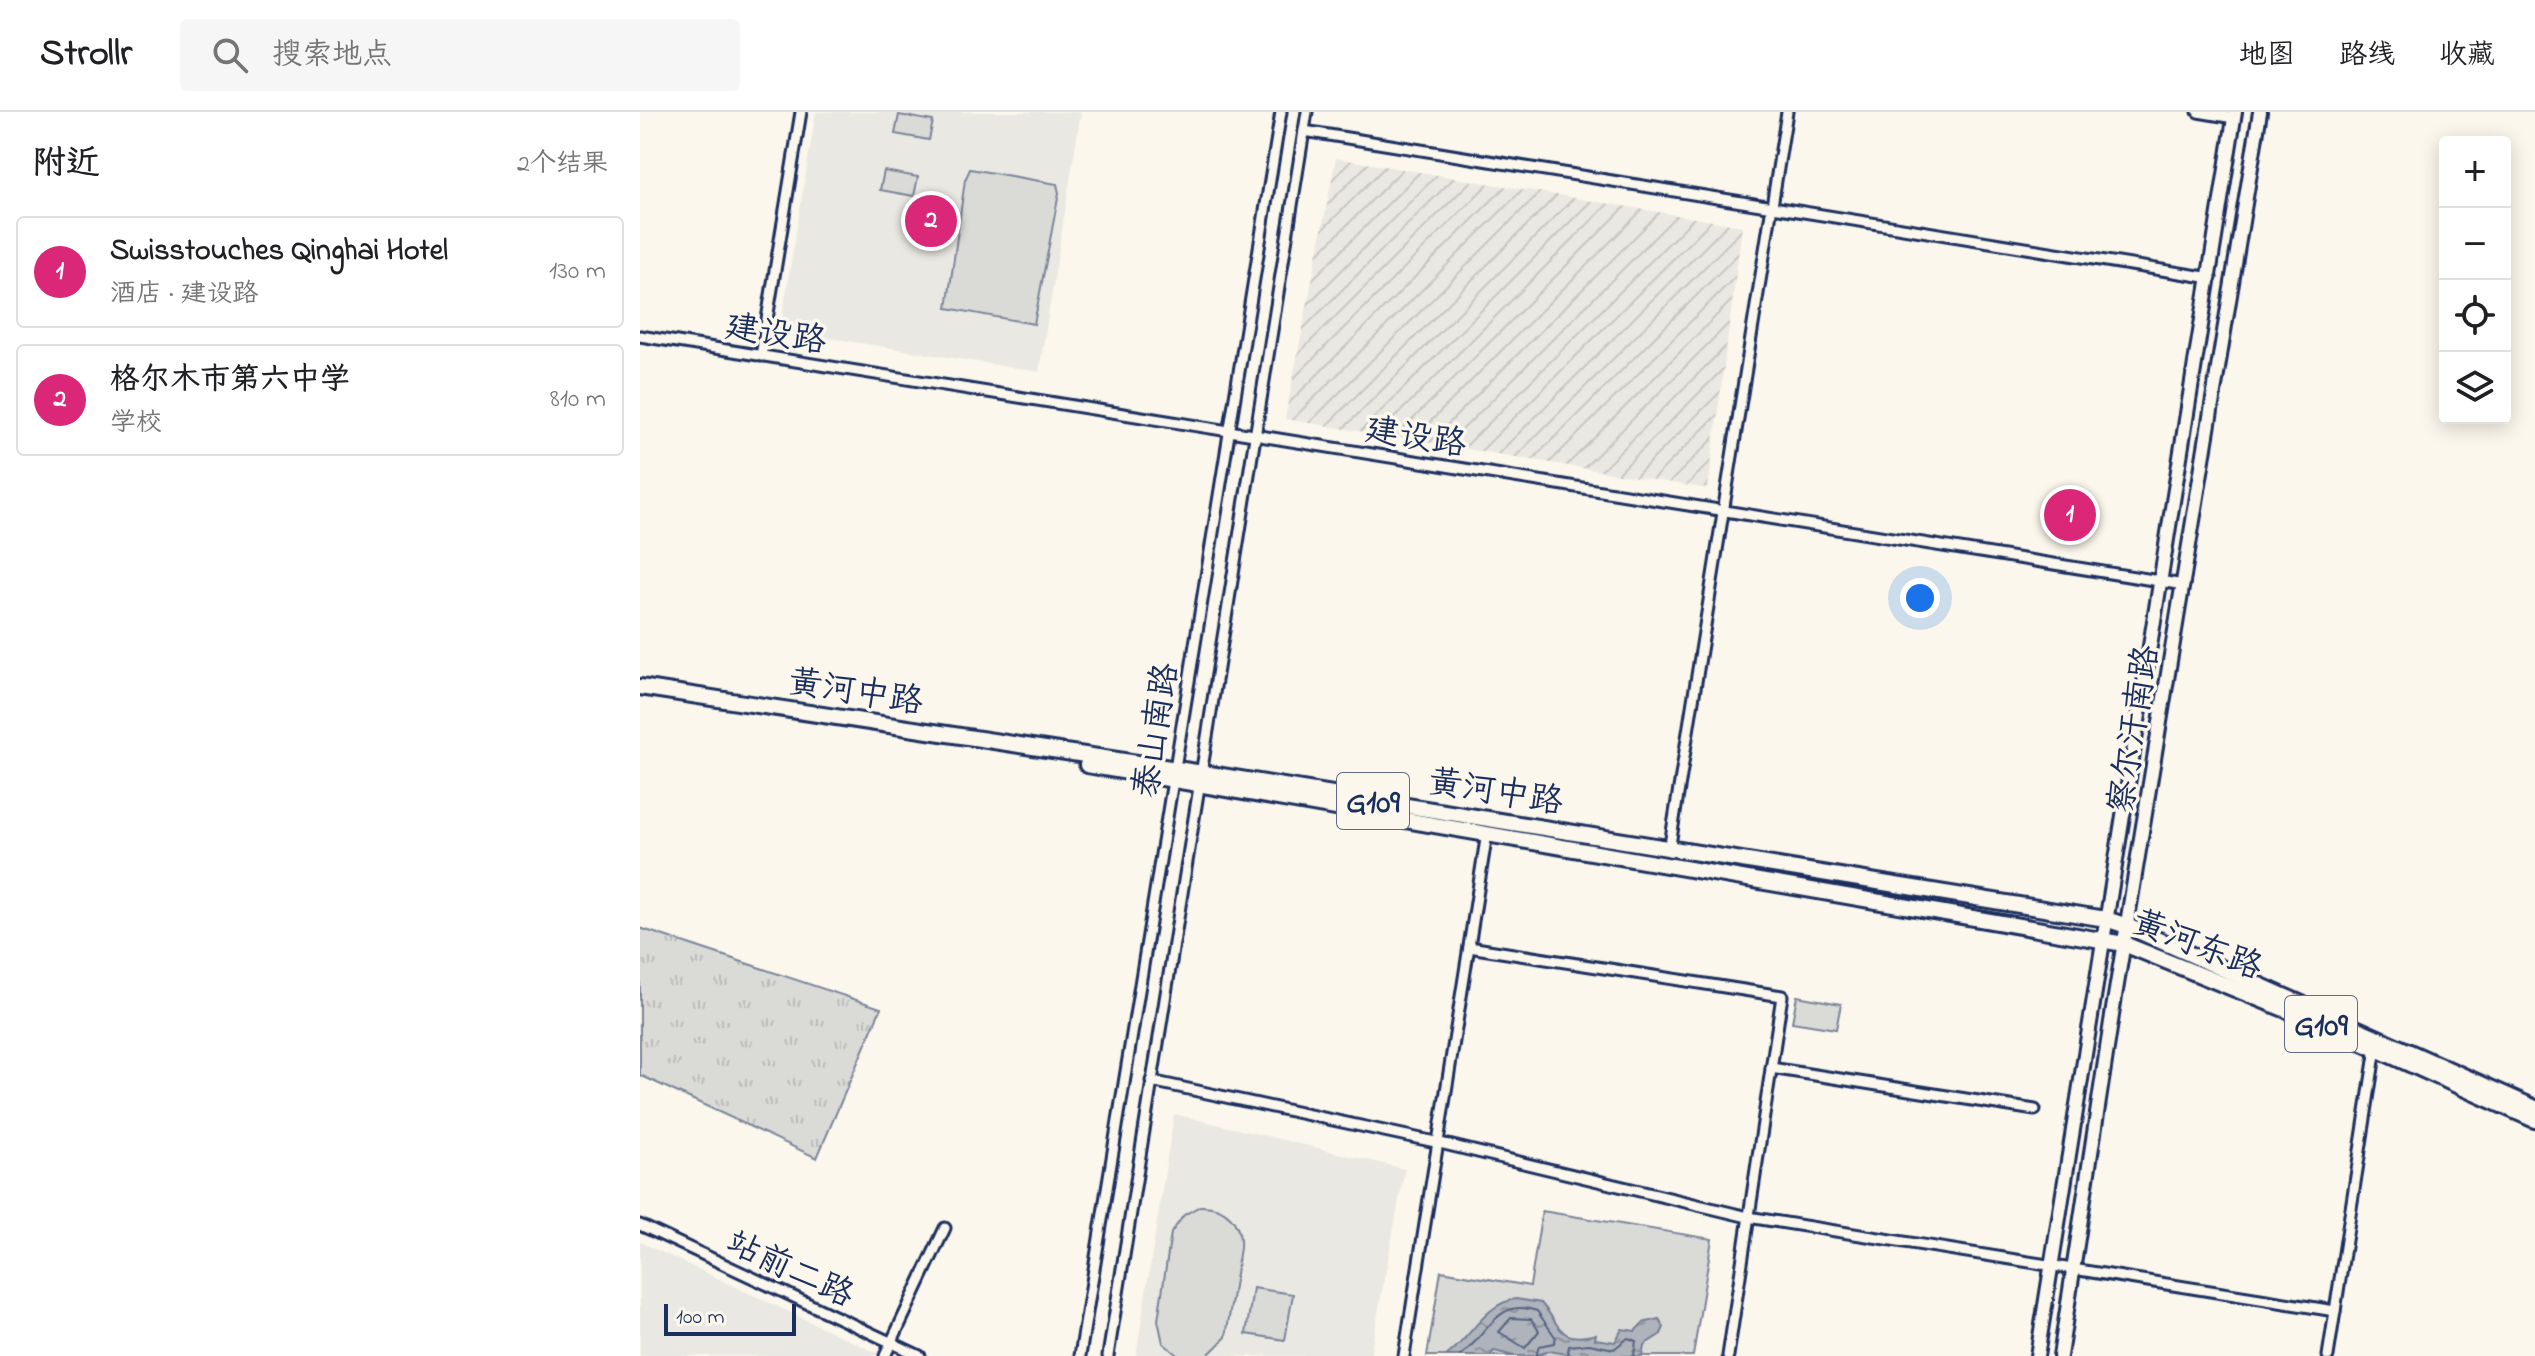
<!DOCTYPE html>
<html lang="zh">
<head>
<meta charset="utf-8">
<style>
	:root { --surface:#fff; --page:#f6f6f6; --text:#202124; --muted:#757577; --line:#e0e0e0; --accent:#db2777 }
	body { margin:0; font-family:"Indie Flower","LXGW WenKai TC",sans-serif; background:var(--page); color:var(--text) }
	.controls { position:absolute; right:24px; top:24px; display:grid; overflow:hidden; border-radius:8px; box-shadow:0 4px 20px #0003 }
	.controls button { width:72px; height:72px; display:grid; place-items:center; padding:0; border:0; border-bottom:2px solid var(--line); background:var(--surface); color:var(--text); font:40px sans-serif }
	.scale { position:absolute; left:24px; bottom:20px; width:132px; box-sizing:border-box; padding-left:8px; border:4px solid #1b2f5e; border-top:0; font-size:22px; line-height:28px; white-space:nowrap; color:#1b2f5e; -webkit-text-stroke:6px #fbf7ec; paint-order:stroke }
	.you { position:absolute; left:1280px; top:486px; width:28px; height:28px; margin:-20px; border:6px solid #fff; border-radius:50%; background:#1a73e8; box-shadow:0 0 0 12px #1a73e833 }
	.badge { display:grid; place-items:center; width:52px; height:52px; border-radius:50%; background:var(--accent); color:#fff; font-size:26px; font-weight:700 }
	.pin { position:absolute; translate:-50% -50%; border:4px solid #fff; box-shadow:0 2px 8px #0006 }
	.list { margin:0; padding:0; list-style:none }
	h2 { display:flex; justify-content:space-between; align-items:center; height:104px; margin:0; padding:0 32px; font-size:34px }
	h2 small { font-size:26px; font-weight:400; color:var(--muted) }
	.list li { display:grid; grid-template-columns:52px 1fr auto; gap:24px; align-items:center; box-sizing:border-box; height:112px; margin:0 16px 16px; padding:0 16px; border:2px solid var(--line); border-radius:8px }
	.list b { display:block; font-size:30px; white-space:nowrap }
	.list p { margin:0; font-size:26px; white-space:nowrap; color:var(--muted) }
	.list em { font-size:26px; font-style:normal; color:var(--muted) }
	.icon { flex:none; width:44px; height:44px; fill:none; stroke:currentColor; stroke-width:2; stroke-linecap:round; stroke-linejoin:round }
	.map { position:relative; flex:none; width:1895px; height:1244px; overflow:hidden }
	header { display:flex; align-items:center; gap:48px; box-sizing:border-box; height:112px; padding:0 40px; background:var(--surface); border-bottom:2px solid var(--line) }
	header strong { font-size:38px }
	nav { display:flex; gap:44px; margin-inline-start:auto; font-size:28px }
	.search { width:560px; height:72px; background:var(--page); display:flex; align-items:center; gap:20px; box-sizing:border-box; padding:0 28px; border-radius:8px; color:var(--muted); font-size:30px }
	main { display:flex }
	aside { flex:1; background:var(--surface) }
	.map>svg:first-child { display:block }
	.built { fill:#eae8e2 }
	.industrial { fill:url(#industrial-furrows) }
	.grass { fill:url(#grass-tufts); stroke:#7a849a; stroke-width:2 }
	.park { fill:#dadad7; stroke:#7a849a; stroke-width:2 }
	.water { fill:url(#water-ripples); stroke:#747e96; stroke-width:2 }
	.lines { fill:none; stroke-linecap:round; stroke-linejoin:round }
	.shore { stroke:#566483; stroke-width:2 }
	.minor-casing { stroke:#1b2f5e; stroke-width:15 }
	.major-casing { stroke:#1b2f5e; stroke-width:18 }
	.highway-casing { stroke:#1b2f5e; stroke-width:20 }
	.minor { stroke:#fbf7ec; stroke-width:9 }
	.major { stroke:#fbf7ec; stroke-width:12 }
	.highway { stroke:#fbf7ec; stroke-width:14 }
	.labels { text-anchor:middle; stroke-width:7; stroke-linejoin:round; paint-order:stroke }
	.shield { fill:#fbf7ec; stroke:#5e6b89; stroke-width:2 }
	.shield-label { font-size:32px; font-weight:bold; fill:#1b2f5e }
	.street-label { font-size:34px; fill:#1b2f5e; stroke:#fbf7ec }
</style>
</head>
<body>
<header>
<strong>Strollr</strong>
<div class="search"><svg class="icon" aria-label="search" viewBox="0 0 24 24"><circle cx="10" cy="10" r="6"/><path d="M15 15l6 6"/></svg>搜索地点</div>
<nav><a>地图</a><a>路线</a><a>收藏</a></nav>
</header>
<main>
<aside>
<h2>附近<small>2个结果</small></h2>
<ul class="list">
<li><span class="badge">1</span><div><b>Swisstouches Qinghai Hotel</b><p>酒店 · 建设路</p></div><em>130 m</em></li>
<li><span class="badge">2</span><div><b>格尔木市第六中学</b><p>学校</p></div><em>810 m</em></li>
</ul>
</aside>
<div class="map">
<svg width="1895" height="1244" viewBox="0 0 1895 1244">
	<defs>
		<pattern id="industrial-furrows" width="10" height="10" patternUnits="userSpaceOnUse" patternTransform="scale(2)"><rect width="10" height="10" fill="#eae8e2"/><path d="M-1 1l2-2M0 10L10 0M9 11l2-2" fill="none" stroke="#c8c7c4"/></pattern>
		<pattern id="grass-tufts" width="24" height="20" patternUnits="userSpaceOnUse" patternTransform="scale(2)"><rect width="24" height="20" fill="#dadad7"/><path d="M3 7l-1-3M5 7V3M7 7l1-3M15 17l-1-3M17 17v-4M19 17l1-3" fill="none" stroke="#babbbb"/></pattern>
		<pattern id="water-ripples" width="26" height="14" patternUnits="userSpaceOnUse" patternTransform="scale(2)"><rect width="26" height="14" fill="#afb3bb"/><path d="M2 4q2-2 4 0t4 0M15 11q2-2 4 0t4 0" fill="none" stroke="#8e929b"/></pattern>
	</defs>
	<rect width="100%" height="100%" fill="#fbf7ec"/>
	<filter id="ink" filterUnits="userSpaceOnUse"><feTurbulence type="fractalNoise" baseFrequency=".0125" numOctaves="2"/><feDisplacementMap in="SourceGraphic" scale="16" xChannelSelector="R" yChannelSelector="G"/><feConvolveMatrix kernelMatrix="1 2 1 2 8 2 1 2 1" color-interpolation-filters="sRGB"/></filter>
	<g filter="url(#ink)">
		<g class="built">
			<path d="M176 0H441L399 260 140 218Z"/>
			<path d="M534 1002 765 1057 730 1244H496Z"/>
			<path d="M0 1130 237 1241 236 1244H0Z"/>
		</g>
		<path class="industrial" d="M696 46 1102 114 1068 377 645 307Z"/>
		<path class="grass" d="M0 816 241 896 177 1046 0 963Z"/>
		<g class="park">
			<path d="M259 3 293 9 289 28 255 22Z"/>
			<path d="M330 57 417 72 419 81 394 212 307 196 325 68Z"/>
			<path d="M244 59 278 65 274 84 240 78Z"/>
			<path d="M1157 884 1201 892 1196 917 1152 910Z"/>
			<path d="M560 1094C586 1093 602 1111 600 1136L586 1225 567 1244H538L523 1231 518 1208 531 1121 544 1103Z"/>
			<path d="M902 1099 1072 1127 1053 1244H787L801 1159 890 1174Z"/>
			<path d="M613 1176 653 1182 645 1228 606 1222Z"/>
		</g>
		<path class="water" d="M876 1187 901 1191C922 1215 919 1232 956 1222L955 1227 975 1230 982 1217 995 1219 1003 1211 1019 1207 1024 1215 1021 1222 1004 1233 1002 1244H939L909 1239 895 1244H874L854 1239 850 1244H806C830 1227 845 1191 876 1187Z"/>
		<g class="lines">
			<g class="shore">
				<path d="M871 1206 891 1207 899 1219 885 1236 859 1220Z"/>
				<path d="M820 1244C848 1224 855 1185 897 1199L916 1226 914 1231 899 1234 896 1244"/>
				<path d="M927 1244 929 1234 949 1232 974 1237 988 1226 996 1229 994 1244"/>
			</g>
			<g class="minor-casing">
				<g id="minor">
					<path d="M1558 0 1594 6"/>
					<path d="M664 19 1571 166"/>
					<path d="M0 224 1544 473"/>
					<path d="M121 244 161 0"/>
					<path d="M1029 739 1147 0"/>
					<path d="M829 835 1142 884 1088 1244"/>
					<path d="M1131 956 1395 998"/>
					<path d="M511 969 800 1031 1108 1105 1695 1199"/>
					<path d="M0 1113 280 1244"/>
					<path d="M245 1244 305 1116"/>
					<path d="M440 1244 641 0"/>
					<path d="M468 1244 667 0"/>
					<path d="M764 1244 847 721"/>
					<path d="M1688 1244 1736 936"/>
				</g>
			</g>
			<g class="major-casing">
				<g id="major">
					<path d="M1397 1244 1595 0"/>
					<path d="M1420 1244 1473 897 1620 0"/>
				</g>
			</g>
			<g class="highway-casing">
				<g id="highway">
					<path d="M0 575 576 663 1466 807 1487 814 1895 996"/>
					<path d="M447 653 1484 832 1674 909 1895 1008"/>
				</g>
			</g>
			<use href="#minor" class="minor"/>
			<use href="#major" class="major"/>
			<use href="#highway" class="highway"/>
		</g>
	</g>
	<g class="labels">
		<g class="shield">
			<rect x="697" y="661" width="72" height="56" rx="6"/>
			<rect x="1645" y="884" width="72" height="56" rx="6"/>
		</g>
		<g class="shield-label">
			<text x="733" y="700">G109</text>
			<text x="1681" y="923">G109</text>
		</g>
		<g class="street-label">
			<text transform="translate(136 220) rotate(9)" y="12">建设路</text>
			<text transform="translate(776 323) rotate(9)" y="12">建设路</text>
			<text transform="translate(216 578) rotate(9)" y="12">黄河中路</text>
			<text transform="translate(1492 617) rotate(-81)" y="12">察尔汗南路</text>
			<text transform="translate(514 618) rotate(-81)" y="12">泰山南路</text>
			<text transform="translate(856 678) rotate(9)" y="12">黄河中路</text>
			<text transform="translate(1558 831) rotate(21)" y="12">黄河东路</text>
			<text transform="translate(151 1155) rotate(25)" y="12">站前二路</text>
		</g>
	</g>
</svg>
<div class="controls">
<button>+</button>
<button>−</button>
<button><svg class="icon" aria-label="locate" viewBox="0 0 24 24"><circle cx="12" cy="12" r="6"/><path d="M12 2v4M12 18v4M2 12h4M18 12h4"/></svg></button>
<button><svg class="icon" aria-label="layers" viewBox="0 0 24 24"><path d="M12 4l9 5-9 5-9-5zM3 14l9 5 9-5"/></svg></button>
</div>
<div class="scale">100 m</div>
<div class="you"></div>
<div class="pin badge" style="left:1430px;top:403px">1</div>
<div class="pin badge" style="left:291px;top:109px">2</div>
</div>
</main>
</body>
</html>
